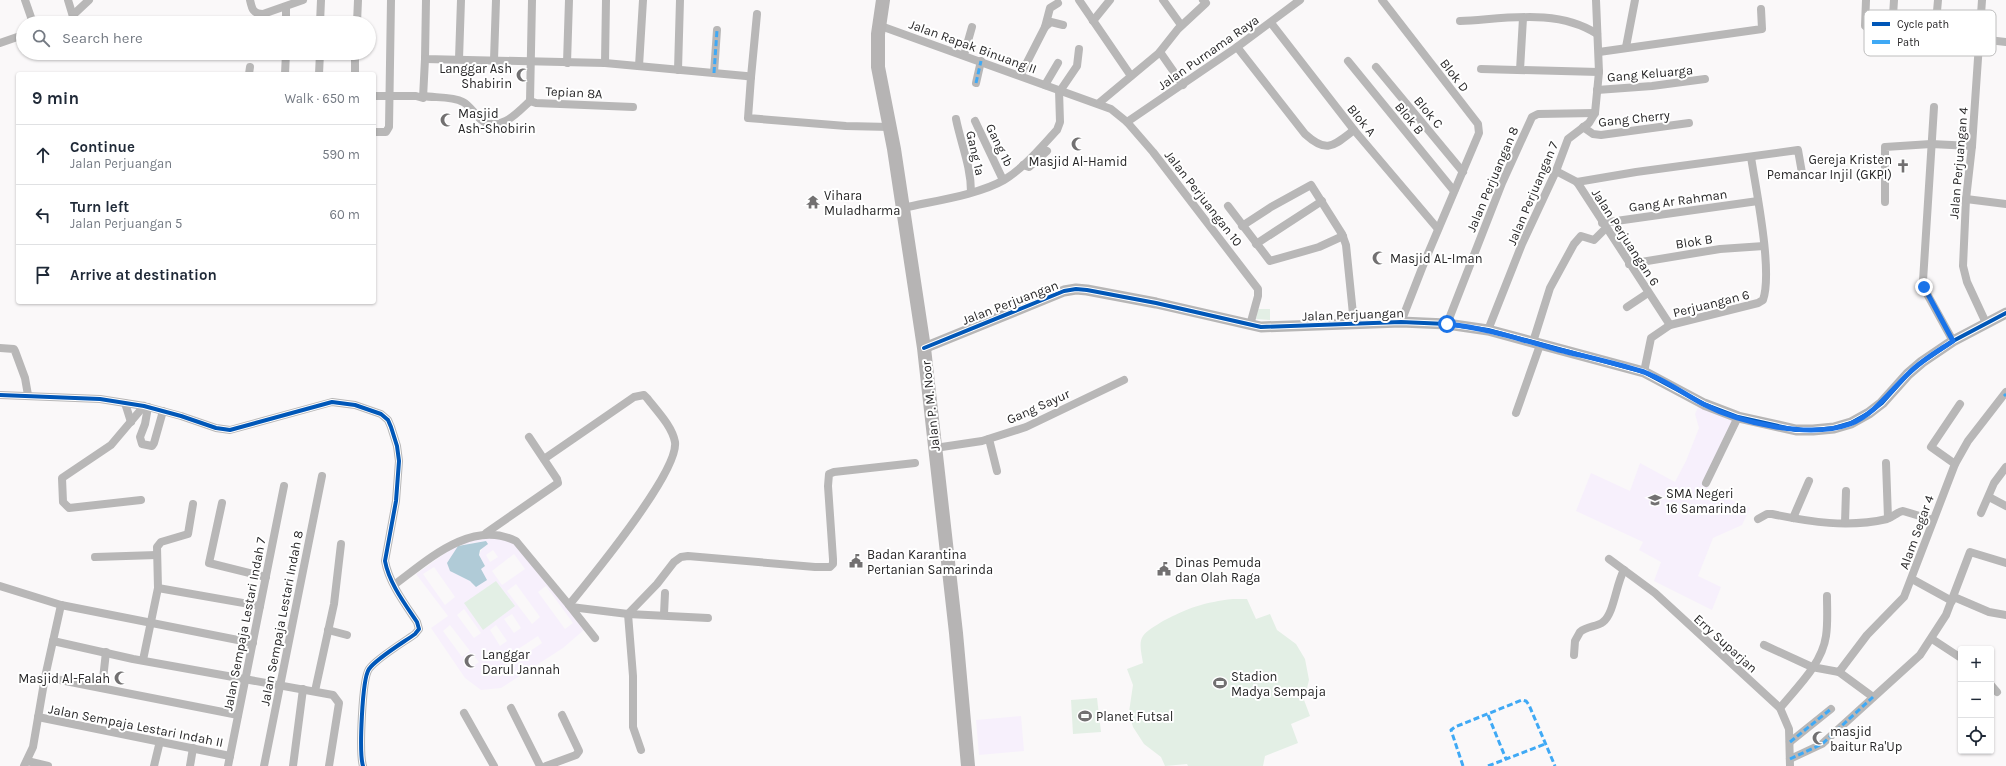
<!DOCTYPE html>
<html lang="en">
<head>
<meta charset="utf-8">
<style>
	:root { --surface:#fff; --page:#f2f2f3; --text:#1f2937; --muted:#747a83; --line:#e0e1e3 }
	body { margin:0; font-family:Karla,sans-serif; background:var(--page); color:var(--text) }
	.controls { position:absolute; right:12px; bottom:12px; display:grid; overflow:hidden; border-radius:4px; box-shadow:0 1px 3px #0004 }
	.controls button { width:36px; height:36px; display:grid; place-items:center; padding:0; border:0; border-bottom:1px solid var(--line); background:var(--surface); color:var(--text); font:20px sans-serif }
	.stop { position:absolute; width:12px; height:12px; margin:-9px; border:3px solid #1a73e8; border-radius:50%; background:#fff }
	.stop.end { background:#1a73e8; border-color:#fff; box-shadow:0 1px 4px #0008 }
	.list { margin:0; padding:0; list-style:none }
	h2 { display:flex; justify-content:space-between; align-items:center; height:52px; margin:0; padding:0 16px; font-size:17px }
	h2 small { font-size:13px; font-weight:400; color:var(--muted) }
	.list li { display:grid; grid-template-columns:26px 1fr auto; gap:12px; align-items:center; box-sizing:border-box; height:60px; padding:0 16px; border-top:1px solid var(--line) }
	.list b { display:block; font-size:15px; white-space:nowrap }
	.list p { margin:0; font-size:13px; white-space:nowrap; color:var(--muted) }
	.list em { font-size:13px; font-style:normal; color:var(--muted) }
	.icon { flex:none; width:22px; height:22px; fill:none; stroke:currentColor; stroke-width:2; stroke-linecap:round; stroke-linejoin:round }
	.map { position:relative; flex:none; width:2006px; height:766px; overflow:hidden }
	.search { position:absolute; background:var(--surface); box-shadow:0 1px 3px #0004; left:16px; top:16px; width:360px; height:44px; display:flex; align-items:center; gap:10px; box-sizing:border-box; padding:0 14px; border-radius:22px; color:var(--muted); font-size:15px }
	.panel { position:absolute; background:var(--surface); box-shadow:0 1px 3px #0004; left:16px; top:72px; width:360px; height:232px; border-radius:4px }
	.map>svg:first-child { display:block }
	.education { fill:#f7f0fc; fill-rule:evenodd }
	.green { fill:#e3efe5 }
	.water { fill:#b0cbd7 }
	.lines { fill:none; stroke-linecap:round; stroke-linejoin:round }
	.street { stroke:#b8b7b7; stroke-width:8 }
	.secondary { stroke:#b7b6b6; stroke-width:11 }
	.highway { stroke:#b6b4b4; stroke-width:14 }
	.quiet { stroke:#3fa9f5; stroke-width:3; stroke-dasharray:6 3; stroke-linecap:butt }
	.cycleway-casing { stroke:#fff; stroke-width:6 }
	.cycleway { stroke:#0057b8; stroke-width:4 }
	.route { stroke:#1a73e8; stroke-width:5 }
	.labels { text-anchor:middle; stroke-width:4; stroke-linejoin:round; paint-order:stroke }
	.street-label { font-size:13px; fill:#282728; stroke:#fff }
	.poi-label { font-size:13px; fill:#282728; stroke:#fff; text-anchor:start }
	.key { fill:#fff; stroke:#bebebe; stroke-width:1 }
	.key-label { font-size:11px; fill:#282728 }
</style>
</head>
<body>
<div class="map">
<svg width="2006" height="766" viewBox="0 0 2006 766">
	<rect width="100%" height="100%" fill="#faf8f9"/>
	<g class="education">
		<path d="M1700 403 1740 420 1707 490 1750 508 1742 525 1713 538 1698 576 1721 587 1712 610 1654 581 1661 562 1639 550 1643 542 1576 511 1591 473 1630 491 1640 463 1675 482 1686 461 1699 428 1695 414Z"/>
		<path d="M490 537 513 541 585 629 563 648 501 688 481 690 465 678 431 628 448 616 416 574 458 544ZM486 541 479 555 485 566 481 569 476 587 470 581 458 546ZM493 550 498 557 490 562 486 555ZM514 554 525 569 502 585 492 571ZM434 567 455 597 445 605 423 574ZM516 584 540 617 532 624 507 591ZM546 586 573 623 565 629 538 592ZM464 609 481 633 474 638 457 615ZM512 614 521 628 514 633 504 619ZM450 625 470 651 462 657 443 631ZM496 625 507 641 500 646 490 630ZM538 636 542 643 508 666 503 659ZM472 654 479 662 469 669 463 661Z"/>
		<path d="M1021 716 1024 751 979 755 976 720Z"/>
	</g>
	<g class="green">
		<path d="M1258 309H1270V320L1256 319Z"/>
		<path d="M496 581 515 606 483 630 464 603Z"/>
		<path d="M1233 599H1247L1256 619 1270 614 1277 630 1296 644 1305 659 1309 680 1304 700 1310 716 1291 724 1298 743 1265 756 1263 766H1188L1187 764 1165 766 1161 757 1144 744 1133 727 1129 712 1133 685 1127 669 1143 663C1142 655 1138 643 1143 636 1147 630 1157 625 1163 621 1188 608 1205 602 1233 599Z"/>
		<path d="M1097 698 1101 732 1073 734 1071 700Z"/>
	</g>
	<path class="water" d="M486 541 488 544 480 550 479 555 485 566 481 569 487 580 476 587 470 581 450 571 447 563 458 546Z"/>
	<g class="lines">
		<g class="street">
			<path d="M25 0 33 23"/>
			<path d="M68 0 75 23"/>
			<path d="M250 0C252 9 253 14 263 14L303 0"/>
			<path d="M426 0 425 59 605 63 746 76 751 77 748 118 846 126 890 127"/>
			<path d="M532 0 530 101 536 103 633 107"/>
			<path d="M1079 0 1131 76"/>
			<path d="M1163 0 1181 25"/>
			<path d="M1382 0 1478 124 1479 133 1424 263 1401 322"/>
			<path d="M1866 0 1865 26 1870 30 1935 34 2006 42"/>
			<path d="M1982 0 1972 146 1966 199 1963 266 1967 282 1986 323"/>
			<path d="M73 15 89 0"/>
			<path d="M1093 21 1110 0"/>
			<path d="M1460 21C1505 19 1557 8 1597 34"/>
			<path d="M286 23V7"/>
			<path d="M320 23 321 0"/>
			<path d="M357 23 358 0"/>
			<path d="M1271 23 1354 130 1438 229"/>
			<path d="M878 25 1111 109 1127 122 1153 152 1258 289V296L1250 325"/>
			<path d="M1045 27 1050 8 1058 3"/>
			<path d="M1892 32 1894 0"/>
			<path d="M1935 34 1938 0"/>
			<path d="M0 43 23 35"/>
			<path d="M1237 47 1305 134C1327 154 1333 146 1354 130"/>
			<path d="M1626 47 1635 0"/>
			<path d="M1160 52 1183 85"/>
			<path d="M1599 52 1762 29 1761 9"/>
			<path d="M964 55 972 27"/>
			<path d="M459 59 461 0"/>
			<path d="M494 60 496 0"/>
			<path d="M1348 61 1454 191"/>
			<path d="M567 63 569 0"/>
			<path d="M605 63 606 0"/>
			<path d="M639 66 643 0"/>
			<path d="M1376 67 1463 172"/>
			<path d="M1481 69 1599 72"/>
			<path d="M678 70 680 0"/>
			<path d="M1520 70 1523 18"/>
			<path d="M714 73 717 30"/>
			<path d="M249 74 250 67"/>
			<path d="M285 74 286 53"/>
			<path d="M319 74 320 53"/>
			<path d="M355 74V53"/>
			<path d="M1021 74 1045 27 1051 22 1063 25"/>
			<path d="M751 77 757 14"/>
			<path d="M976 83 981 61"/>
			<path d="M1045 85 1058 63"/>
			<path d="M1597 90 1652 86 1705 79"/>
			<path d="M1060 91 1077 66 1079 49"/>
			<path d="M374 96H416L423 98 425 59"/>
			<path d="M423 96C435 98 452 96 463 102 471 106 475 116 483 121 501 132 518 112 530 101"/>
			<path d="M1099 103 1159 53 1178 29 1206 3 1203 0"/>
			<path d="M1934 107 1923 281 1926 292 1953 341"/>
			<path d="M956 119C961 144 971 166 971 192"/>
			<path d="M975 121 1003 180"/>
			<path d="M1127 122 1237 47 1300 0"/>
			<path d="M1583 127 1593 134 1601 135 1689 123"/>
			<path d="M374 132H386L389 127 391 0"/>
			<path d="M1023 165 1029 167 1047 151"/>
			<path d="M1556 171 1577 182 1670 325"/>
			<path d="M1577 182 1636 172 1798 150 1802 173"/>
			<path d="M1966 199 2006 204"/>
			<path d="M1885 202V147L1931 144 1972 146"/>
			<path d="M1228 206 1270 261 1319 247 1343 236"/>
			<path d="M903 208C933 201 978 195 1004 180 1024 168 1041 147 1057 130L1060 122 1059 90"/>
			<path d="M1602 223 1758 201"/>
			<path d="M1242 226 1271 207 1311 185 1342 234 1346 245 1354 324"/>
			<path d="M1256 244 1322 201"/>
			<path d="M1629 264 1720 249 1764 246"/>
			<path d="M1627 307 1648 293"/>
			<path d="M1447 324 1502 183 1532 117 1538 114 1595 113"/>
			<path d="M1488 330 1522 244 1556 171 1568 139 1589 123 1595 113 1599 72 1596 0"/>
			<path d="M1533 342 1550 288 1574 244 1581 236 1594 240 1605 229"/>
			<path d="M0 348 14 349 15 351 25 378 28 395"/>
			<path d="M1644 372 1651 338 1670 325 1758 303 1763 300C1773 271 1756 190 1751 157"/>
			<path d="M0 395 100 399 144 406 181 416 216 428 230 430 332 402 355 405 381 414 388 420 391 427 397 446 399 461 396 501 385 561C389 583 405 604 417 622L419 629 415 634C404 642 377 658 369 669 362 679 359 753 363 766"/>
			<path d="M125 403 131 422"/>
			<path d="M148 407 145 424 140 437 142 444 152 446 154 443 163 411"/>
			<path d="M1516 413 1540 345"/>
			<path d="M989 439 997 471"/>
			<path d="M935 448 982 441 1026 427 1124 380"/>
			<path d="M544 459 634 397 644 395 647 398C657 411 672 426 675 442 679 472 590 579 569 605L595 638"/>
			<path d="M1886 463 1888 518"/>
			<path d="M1955 464 1931 447 1960 404"/>
			<path d="M1706 483 1738 417"/>
			<path d="M1989 497 2006 506"/>
			<path d="M141 500 69 508 63 502 62 478 111 445 144 406"/>
			<path d="M222 503 209 563 266 577"/>
			<path d="M1981 513 1994 483 2006 467"/>
			<path d="M1793 518 1809 481"/>
			<path d="M1758 519 1767 514H1772C1810 522 1848 528 1887 519 1893 517 1897 512 1903 511L1933 520"/>
			<path d="M1845 523 1846 491"/>
			<path d="M486 533 558 483 557 479 529 437"/>
			<path d="M95 557 157 555"/>
			<path d="M1609 559 1655 593 1780 708 1789 729 1790 766"/>
			<path d="M1912 579 1952 601"/>
			<path d="M394 585C428 560 471 519 516 541L569 605"/>
			<path d="M0 586 61 605 253 643"/>
			<path d="M158 588 260 606"/>
			<path d="M1954 597 1989 612 2006 615"/>
			<path d="M571 607 628 614 708 618"/>
			<path d="M664 614 665 593"/>
			<path d="M328 630 347 635"/>
			<path d="M1932 639 1961 658"/>
			<path d="M53 641 133 659 333 695 339 703 329 766"/>
			<path d="M1764 645 1812 667 1839 672 1867 635 1904 597 1955 464 1968 441 2006 392"/>
			<path d="M1574 655 1575 641 1580 632C1587 626 1597 627 1603 622 1614 614 1616 584 1624 570"/>
			<path d="M143 660 158 588 157 547 161 542 188 534 193 504"/>
			<path d="M1839 672 1873 697"/>
			<path d="M45 677 238 715"/>
			<path d="M1991 685 1997 692"/>
			<path d="M102 688 106 652"/>
			<path d="M315 691 334 604 341 544"/>
			<path d="M511 708 540 766"/>
			<path d="M1780 708C1797 687 1822 664 1826 636 1828 623 1827 609 1827 596"/>
			<path d="M464 713 494 766"/>
			<path d="M38 717 230 756"/>
			<path d="M1790 742 1831 709"/>
			<path d="M641 750 633 727V676L628 614 657 584 674 562 681 557 688 556 815 567H830L833 564V559L828 486 829 474 834 472 915 463"/>
			<path d="M1790 759 1822 744 1920 655 1946 615 1970 552 2006 563"/>
			<path d="M27 761 48 766"/>
			<path d="M24 766 33 747 45 677 61 605"/>
			<path d="M154 766 160 741"/>
			<path d="M190 766 193 748"/>
			<path d="M228 766 284 486"/>
			<path d="M264 766 322 476"/>
			<path d="M293 766 303 689"/>
			<path d="M546 766 576 755 579 751 562 715"/>
		</g>
		<path class="secondary" d="M924 348 1064 291 1076 289 1087 290 1156 303 1261 327 1401 322 1447 324 1488 330 1644 372 1704 404 1738 417 1796 430H1813L1834 428 1851 423 1869 413 1882 403 1908 374 1922 362 1953 341 2006 313"/>
		<path class="highway" d="M883 0 878 34V67L894 149 924 348 956 633 968 766"/>
		<g class="quiet">
			<path d="M714 73 717 30"/>
			<path d="M976 83 981 61"/>
			<path d="M2004 394 2006 396"/>
			<path d="M1488 715 1506 759"/>
			<path d="M1790 742 1831 709"/>
			<path d="M1790 759 1822 744 1873 697"/>
			<path d="M1463 766 1451 730 1455 727 1522 700 1526 701 1529 705 1555 766"/>
			<path d="M1488 766 1545 744"/>
		</g>
		<g class="cycleway-casing">
			<g id="cycleway">
				<path d="M924 348 1064 291 1076 289 1087 290 1156 303 1261 327 1401 322 1447 324 1488 330 1644 372 1704 404 1738 417 1796 430H1813L1834 428 1851 423 1869 413 1882 403 1908 374 1922 362 1953 341 2006 313"/>
				<path d="M0 395 100 399 144 406 181 416 216 428 230 430 332 402 355 405 381 414 388 420 391 427 397 446 399 461 396 501 385 561C389 583 405 604 417 622L419 629 415 634C404 642 377 658 369 669 362 679 359 753 363 766"/>
			</g>
		</g>
		<use href="#cycleway" class="cycleway"/>
	</g>
	<g class="lines">
		<path class="route" d="M1447 324C1486 328 1522 340 1559 350 1587 357 1616 363 1644 372 1665 380 1683 393 1703 404 1740 423 1809 439 1850 424 1875 414 1890 391 1909 373 1922 360 1938 351 1953 341L1924 287"/>
	</g>
	<defs>
		<g id="mosque-bare" transform="scale(1.08)"><path d="M3.5-4.9A6 6 0 1 0 3.5 4.9A5 5 0 1 1 3.5-4.9Z" fill="#727071" stroke="#fff" stroke-width="2.5" paint-order="stroke"/></g>
		<g id="church-bare" transform="scale(1.08)"><path d="M-1.2-6h2.4v3.5h3.3v2.4h-3.3V6h-2.4V-.1h-3.3v-2.4h3.3Z" fill="#727071" stroke="#fff" stroke-width="2.5" paint-order="stroke"/></g>
		<g id="temple-bare" transform="scale(1.08)"><path d="M0-6L5-2H3V0L6.5 2.5H4V6H1.5V3h-3V6H-4V2.5H-6.5L-3 0V-2H-5Z" fill="#727071" stroke="#fff" stroke-width="2.5" paint-order="stroke"/></g>
		<g id="school-bare" transform="scale(1.08)"><path d="M0-5L7-2L0 1L-7-2ZM-4 1L0 2.5L4 1V4Q0 6-4 4Z" fill="#727071" stroke="#fff" stroke-width="2.5" paint-order="stroke"/></g>
		<g id="civic-bare" transform="scale(1.08)"><path d="M-.6-6.5H3V-4.5H.6V-3L4-1V1h2V6H-6V1h2V-1L-.6-3ZM-1.2 2.5V6h2.4V2.5Z" fill="#727071" stroke="#fff" stroke-width="2.5" paint-order="stroke"/></g>
		<g id="stadium-bare" transform="scale(1.08)"><path d="M0-5a6.5 5 0 1 0 0 10a6.5 5 0 1 0 0-10ZM-3.5-1.8h7v3.6h-7Z" fill="#727071" stroke="#fff" stroke-width="2.5" paint-order="stroke"/></g>
	</defs>
	<g fill-rule="evenodd">
		<use href="#mosque-bare" x="523" y="75"/>
		<use href="#mosque-bare" x="447" y="120"/>
		<use href="#mosque-bare" x="1078" y="144"/>
		<use href="#church-bare" x="1903" y="166"/>
		<use href="#temple-bare" x="813" y="202"/>
		<use href="#mosque-bare" x="1379" y="258"/>
		<use href="#school-bare" x="1655" y="500"/>
		<use href="#civic-bare" x="856" y="561"/>
		<use href="#civic-bare" x="1164" y="569"/>
		<use href="#mosque-bare" x="471" y="661"/>
		<use href="#mosque-bare" x="121" y="678"/>
		<use href="#stadium-bare" x="1220" y="683"/>
		<use href="#stadium-bare" x="1085" y="716"/>
		<use href="#mosque-bare" x="1819" y="738"/>
	</g>
	<g class="labels">
		<g class="street-label">
			<text transform="translate(973 46) rotate(20)" y="5">Jalan Rapak Binuang II</text>
			<text transform="translate(1208 52) rotate(-35)" y="5">Jalan Purnama Raya</text>
			<text transform="translate(1650 73) rotate(-5)" y="5">Gang Keluarga</text>
			<text transform="translate(1455 75) rotate(52)" y="5">Blok D</text>
			<text transform="translate(574 92) rotate(3)" y="5">Tepian 8A</text>
			<text transform="translate(1429 112) rotate(50)" y="5">Blok C</text>
			<text transform="translate(1410 118) rotate(51)" y="5">Blok B</text>
			<text transform="translate(1634 118) rotate(-6)" y="5">Gang Cherry</text>
			<text transform="translate(1362 120) rotate(51)" y="5">Blok A</text>
			<text transform="translate(1000 145) rotate(64)" y="5">Gang 1b</text>
			<text transform="translate(976 153) rotate(77)" y="5">Gang 1a</text>
			<text transform="translate(1958 163) rotate(-85)" y="5">Jalan Perjuangan 4</text>
			<text transform="translate(1492 179) rotate(-67)" y="5">Jalan Perjuangan 8</text>
			<text transform="translate(1532 193) rotate(-67)" y="5">Jalan Perjuangan 7</text>
			<text transform="translate(1204 198) rotate(52)" y="5">Jalan Perjuangan 10</text>
			<text transform="translate(1678 200) rotate(-8)" y="5">Gang Ar Rahman</text>
			<text transform="translate(1626 237) rotate(57)" y="5">Jalan Perjuangan 6</text>
			<text transform="translate(1694 241) rotate(-9)" y="5">Blok B</text>
			<text transform="translate(1010 302) rotate(-21)" y="5">Jalan Perjuangan</text>
			<text transform="translate(1711 303) rotate(-14)" y="5">Perjuangan 6</text>
			<text transform="translate(1353 314) rotate(-2)" y="5">Jalan Perjuangan</text>
			<text transform="translate(930 406) rotate(-96)" y="5">Jalan P. M. Noor</text>
			<text transform="translate(1038 406) rotate(-24)" y="5">Gang Sayur</text>
			<text transform="translate(1916 532) rotate(-70)" y="5">Alam Segar 4</text>
			<text transform="translate(281 618) rotate(-79)" y="5">Jalan Sempaja Lestari Indah 8</text>
			<text transform="translate(244 624) rotate(-79)" y="5">Jalan Sempaja Lestari Indah 7</text>
			<text transform="translate(1726 643) rotate(42)" y="5">Erry Suparjan</text>
			<text transform="translate(136 725) rotate(11)" y="5">Jalan Sempaja Lestari Indah II</text>
		</g>
		<g class="poi-label">
			<text x="512" y="73" text-anchor="end">Langgar Ash<tspan x="512" dy="15">Shabirin</tspan></text>
			<text x="458" y="118">Masjid<tspan x="458" dy="15">Ash-Shobirin</tspan></text>
			<text x="1892" y="164" text-anchor="end">Gereja Kristen<tspan x="1892" dy="15">Pemancar Injil (GKPI)</tspan></text>
			<text x="1078" y="166" text-anchor="middle">Masjid Al-Hamid</text>
			<text x="824" y="200">Vihara<tspan x="824" dy="15">Muladharma</tspan></text>
			<text x="1390" y="263">Masjid AL-Iman</text>
			<text x="1666" y="498">SMA Negeri<tspan x="1666" dy="15">16 Samarinda</tspan></text>
			<text x="867" y="559">Badan Karantina<tspan x="867" dy="15">Pertanian Samarinda</tspan></text>
			<text x="1175" y="567">Dinas Pemuda<tspan x="1175" dy="15">dan Olah Raga</tspan></text>
			<text x="482" y="659">Langgar<tspan x="482" dy="15">Darul Jannah</tspan></text>
			<text x="1231" y="681">Stadion<tspan x="1231" dy="15">Madya Sempaja</tspan></text>
			<text x="110" y="683" text-anchor="end">Masjid Al-Falah</text>
			<text x="1096" y="721">Planet Futsal</text>
			<text x="1830" y="736">masjid<tspan x="1830" dy="15">baitur Ra'Up</tspan></text>
		</g>
	</g>
	<rect x="1864" y="10" width="132" height="46" rx="6" class="key"/>
	<rect x="1872" y="22" width="18" height="4" fill="#0057b8"/>
	<rect x="1872" y="40" width="18" height="4" fill="#3fa9f5"/>
	<g class="key-label">
		<text x="1897" y="28">Cycle path</text>
		<text x="1897" y="46">Path</text>
	</g>
</svg>
<div class="controls">
<button>+</button>
<button>−</button>
<button><svg class="icon" aria-label="locate" viewBox="0 0 24 24"><circle cx="12" cy="12" r="6"/><path d="M12 2v4M12 18v4M2 12h4M18 12h4"/></svg></button>
</div>
<div class="stop" style="left:1447px;top:324px"></div>
<div class="stop end" style="left:1924px;top:287px"></div>
<div class="search"><svg class="icon" aria-label="search" viewBox="0 0 24 24"><circle cx="10" cy="10" r="6"/><path d="M15 15l6 6"/></svg>Search here</div>
<section class="panel">
<h2>9 min<small>Walk · 650 m</small></h2>
<ul class="list">
<li><svg class="icon" aria-label="ahead" viewBox="0 0 24 24"><path d="M12 20V5M6 11l6-6 6 6"/></svg><div><b>Continue</b><p>Jalan Perjuangan</p></div><em>590 m</em></li>
<li><svg class="icon" aria-label="left" viewBox="0 0 24 24"><path d="M17 20v-9H6M10 6l-5 5 5 5"/></svg><div><b>Turn left</b><p>Jalan Perjuangan 5</p></div><em>60 m</em></li>
<li><svg class="icon" aria-label="arrive" viewBox="0 0 24 24"><path d="M6 21V4h12l-3 4 3 4H6"/></svg><div><b>Arrive at destination</b></div></li>
</ul>
</section>
</div>
</body>
</html>
